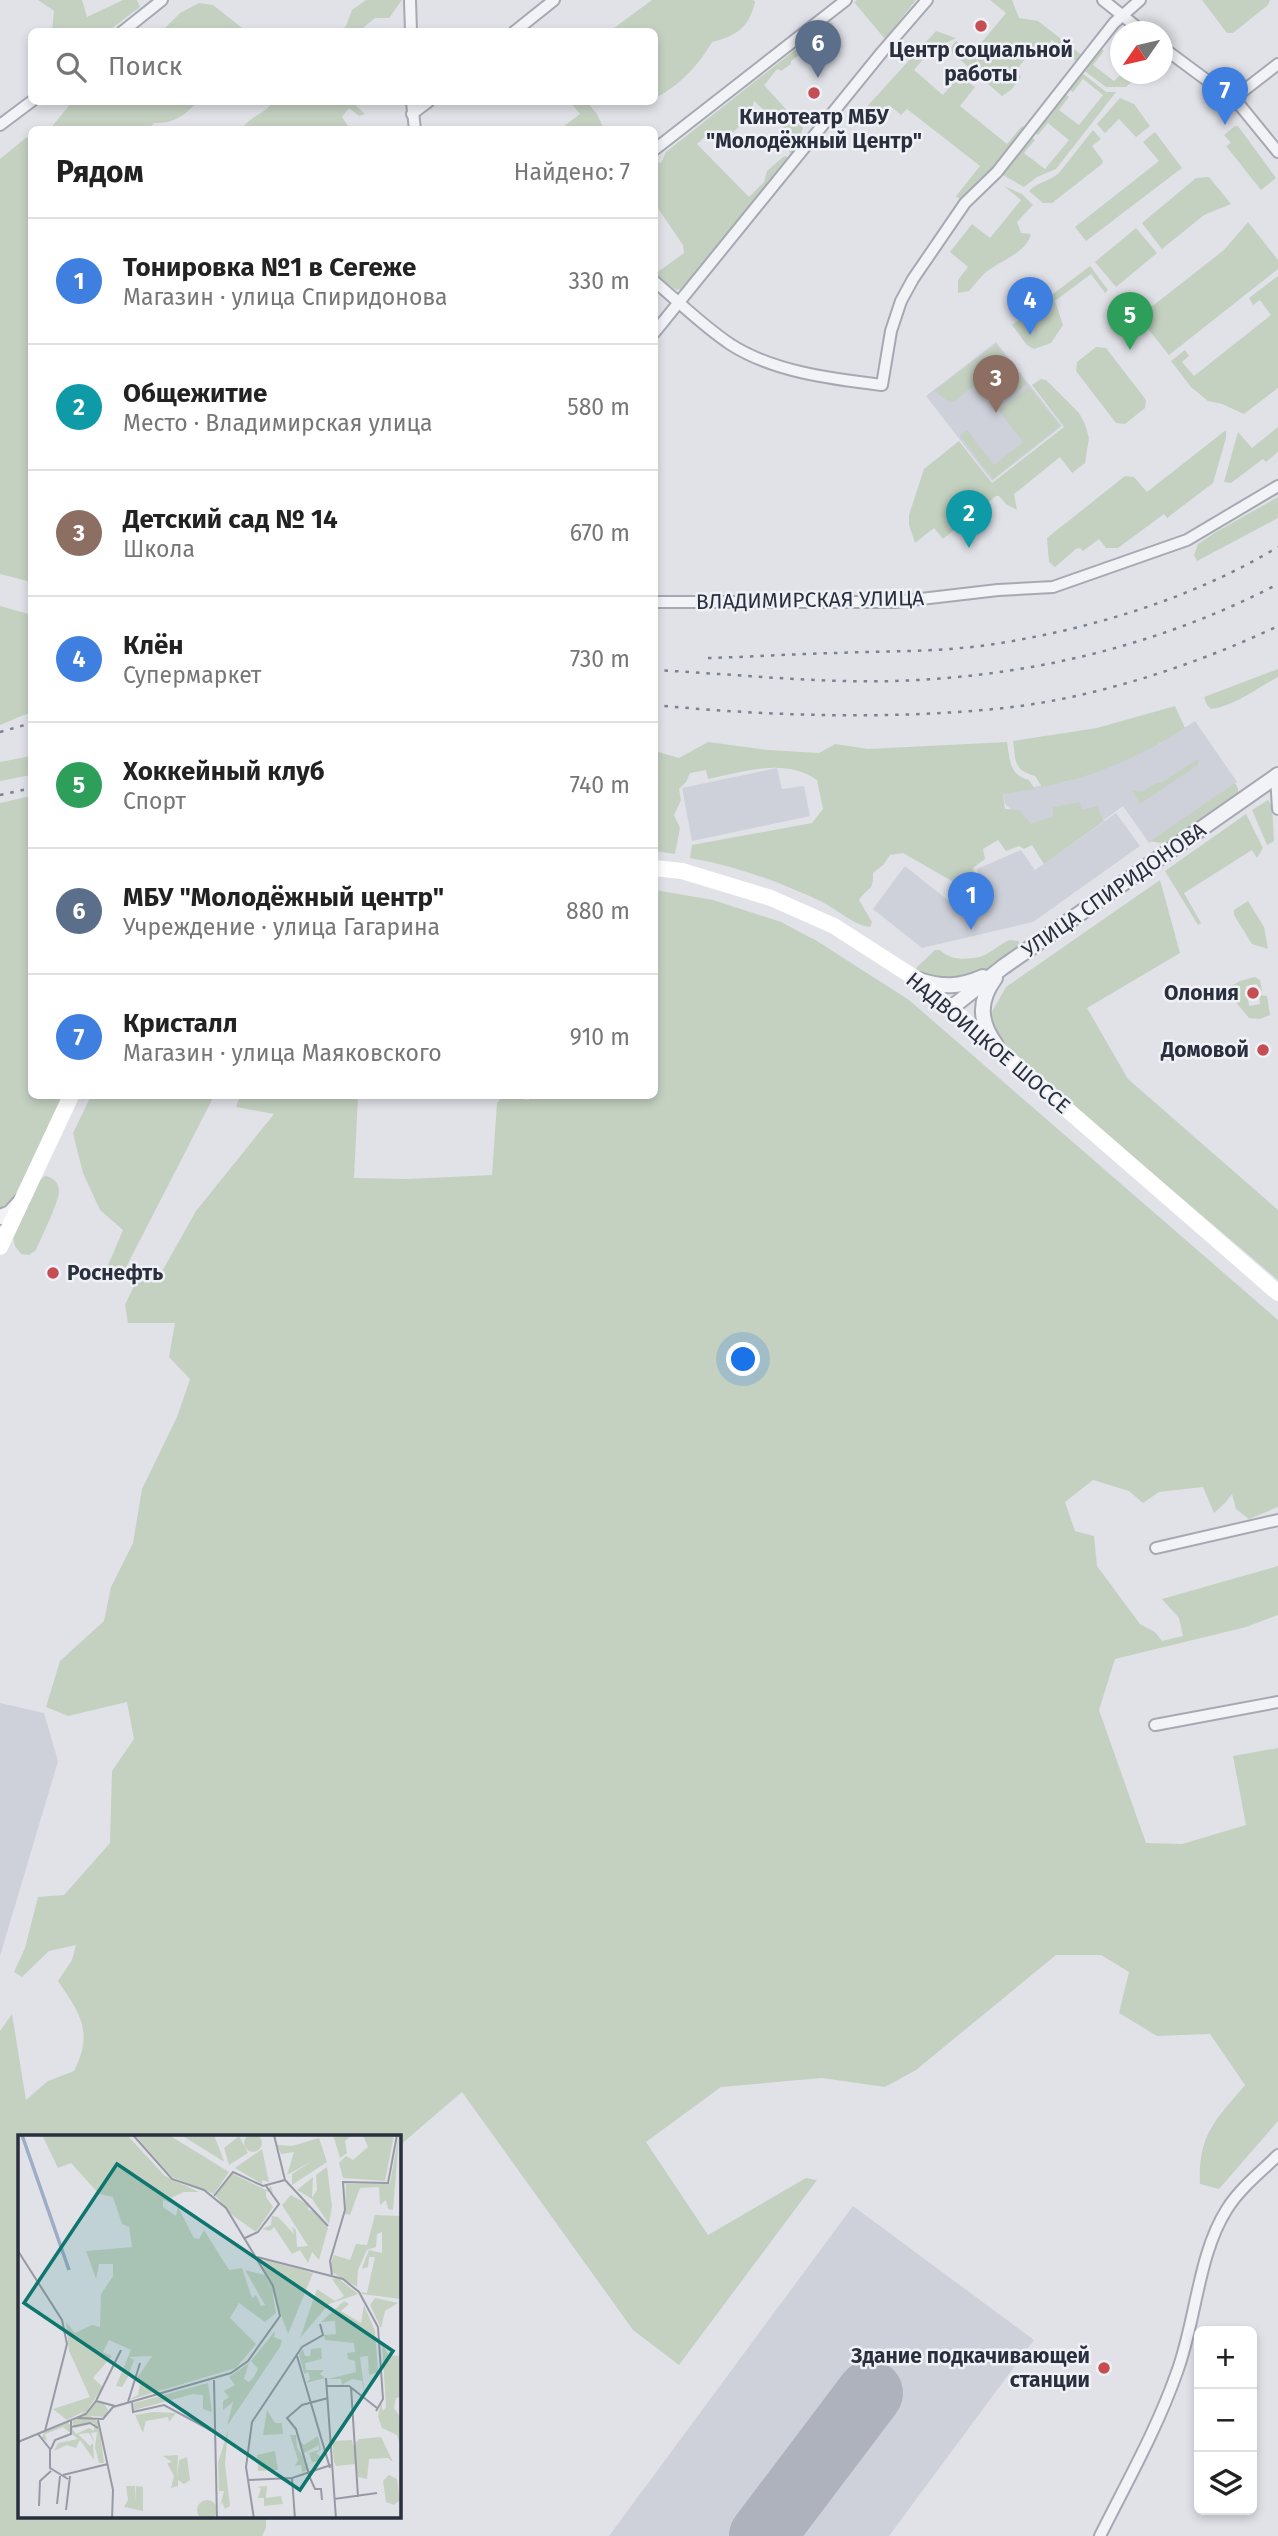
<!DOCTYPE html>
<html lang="ru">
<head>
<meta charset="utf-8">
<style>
	:root { --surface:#fff; --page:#f2f2f2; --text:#222; --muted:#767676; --line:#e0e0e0; --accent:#1a73e8 }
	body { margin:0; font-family:"Fira Sans",sans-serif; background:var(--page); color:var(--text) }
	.controls { position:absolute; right:21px; bottom:21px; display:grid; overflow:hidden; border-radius:10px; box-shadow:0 4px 10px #0003 }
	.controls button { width:63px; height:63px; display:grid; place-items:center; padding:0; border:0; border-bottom:2px solid var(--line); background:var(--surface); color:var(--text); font:35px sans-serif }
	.compass { position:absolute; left:1110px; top:21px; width:63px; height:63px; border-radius:50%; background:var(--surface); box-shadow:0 4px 10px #0003; rotate:236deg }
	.you { position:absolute; left:744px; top:1360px; width:24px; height:24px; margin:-18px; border:5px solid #fff; border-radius:50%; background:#1a73e8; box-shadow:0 0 0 10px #1a73e833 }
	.badge { display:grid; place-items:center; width:46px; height:46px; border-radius:50%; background:var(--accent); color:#fff; font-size:23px; font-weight:700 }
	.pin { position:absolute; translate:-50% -58px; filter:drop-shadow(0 2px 4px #0008) }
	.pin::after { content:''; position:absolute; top:37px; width:24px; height:21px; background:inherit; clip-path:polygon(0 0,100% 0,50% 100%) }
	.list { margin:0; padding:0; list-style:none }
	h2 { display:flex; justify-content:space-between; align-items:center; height:91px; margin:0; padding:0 28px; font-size:30px }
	h2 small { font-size:23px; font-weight:400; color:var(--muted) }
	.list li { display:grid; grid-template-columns:46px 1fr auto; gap:21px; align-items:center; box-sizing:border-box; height:126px; padding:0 28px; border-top:2px solid var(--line) }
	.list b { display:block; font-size:26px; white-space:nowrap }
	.list p { margin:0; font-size:23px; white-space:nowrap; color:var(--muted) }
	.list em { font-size:23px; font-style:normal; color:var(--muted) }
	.icon { flex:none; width:38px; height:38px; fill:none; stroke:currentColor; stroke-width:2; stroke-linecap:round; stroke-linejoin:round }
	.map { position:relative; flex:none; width:1278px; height:2536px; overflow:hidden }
	.search { position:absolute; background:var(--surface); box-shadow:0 4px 10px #0003; left:28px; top:28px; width:630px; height:77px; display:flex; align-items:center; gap:18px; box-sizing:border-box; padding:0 24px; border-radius:10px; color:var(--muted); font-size:26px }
	.panel { position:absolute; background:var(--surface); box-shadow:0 4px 10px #0003; left:28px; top:126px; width:630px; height:973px; border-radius:10px }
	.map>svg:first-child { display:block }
	.built { fill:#ced1da }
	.green { fill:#c4d1c1 }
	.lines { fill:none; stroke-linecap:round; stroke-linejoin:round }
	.runway { stroke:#adb2bc; stroke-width:66 }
	.minor-casing { stroke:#a6a9b2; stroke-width:14 }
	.tertiary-casing { stroke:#a6a9b2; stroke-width:18 }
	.minor { stroke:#f2f3f6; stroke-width:10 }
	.tertiary { stroke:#f2f3f6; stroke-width:14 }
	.secondary { stroke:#fff; stroke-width:16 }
	.rail { stroke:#7a8190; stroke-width:2.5; stroke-dasharray:3.5 7; stroke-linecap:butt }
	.poi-dot { fill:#c54d54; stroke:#eff1f6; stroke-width:2.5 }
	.labels { text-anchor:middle; stroke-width:5; stroke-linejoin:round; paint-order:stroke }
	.poi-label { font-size:21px; font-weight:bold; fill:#2a2f3e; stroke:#eff1f6; text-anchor:end }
	.street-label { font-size:21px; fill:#2a2f3e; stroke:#eff1f6 }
	.inset-river { fill:none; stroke:#9dadc6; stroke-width:3.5 }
	.inset-road { fill:none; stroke:#979aa4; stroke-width:2 }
	.view { fill:#0f766e; fill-opacity:0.15; stroke:#0f766e; stroke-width:3.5 }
	.inset-edge { fill:none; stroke:#2a2f3e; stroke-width:3.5 }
</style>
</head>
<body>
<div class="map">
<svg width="1278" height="2536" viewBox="0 0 1278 2536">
	<rect width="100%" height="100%" fill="#e0e2e8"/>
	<g class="built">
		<path d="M996 342 1062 426 992 481 926 396Z"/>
		<path d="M1195 721 1237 782 1149 843 1123 806 1104 820 1096 808 1030 826 1005 804 1003 792 1069 781 1159 744Z"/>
		<path d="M777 768 782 789 804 786 810 816 692 841 682 788Z"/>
		<path d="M1116 813 1140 846 1033 922 922 948 873 909 905 866 965 914 989 910 977 869 1021 850 1035 870Z"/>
		<path d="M0 1703 44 1713 58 1761 0 1956Z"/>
		<path d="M853 2206 1034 2340 889 2536H609Z"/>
	</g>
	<g class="green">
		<path d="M38 0H82L87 17 123 0H137L140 7 108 31H52L54 11Z"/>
		<path d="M366 0H402L389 18H375L359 31H340L346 26 352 10Z"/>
		<path d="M652 0H753L755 2C749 28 736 36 712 42 699 65 678 87 655 98L654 32 610 31Z"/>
		<path d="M857 0H916L885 39 854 2Z"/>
		<path d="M990 0H1012L1019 18 1038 21 1083 56 1078 63 1052 40 1038 56 1031 51 1015 72 1021 77 1011 90 1002 96 949 50 956 41 972 54 1006 13Z"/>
		<path d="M1202 0H1270L1268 5 1233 33H1227Z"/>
		<path d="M199 3 213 5 246 31H162L180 13Z"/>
		<path d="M830 22 833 23 832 29 801 56 799 55 791 61V64L781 71 778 69C772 73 770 80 764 85L803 128 793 157 790 155 787 131 754 101 750 116 730 135 713 136 709 133 697 144 749 197 764 182 767 171 783 157 786 156 790 160 686 288 676 290 655 274 684 253 683 245 655 204 654 161 661 163 666 152Z"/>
		<path d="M936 31 956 38 930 51 914 70 943 95 959 76 975 87 960 106 1007 144 1022 126 1027 128 969 207 956 196 980 166 907 109 901 115 889 105 872 125 861 113Z"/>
		<path d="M1099 48 1104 51 1093 65 1114 81 1121 74H1141L1126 87H1106L1082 69Z"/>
		<path d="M1081 72 1106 92H1116L1056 169 1037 177 1024 187 1003 175 1031 137 1035 140 1024 153 1045 169 1069 140 1048 123 1038 135 1034 132 1064 93 1069 97 1059 110 1079 125 1103 95 1083 79 1073 92 1067 88Z"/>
		<path d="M1120 98 1134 104 1150 126 1136 137 1119 119 1105 133 1097 124Z"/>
		<path d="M72 102H197C185 116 172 124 154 123L149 129H50Z"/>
		<path d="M273 102H352L365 114 359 116 349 108 342 117 350 129H242C250 116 265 114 273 102Z"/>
		<path d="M570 102H587L597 114 604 129H560L580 114Z"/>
		<path d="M1235 126H1238L1276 178 1261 190 1226 146 1231 143 1224 135Z"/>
		<path d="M1093 130 1101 139 1092 146 1103 161 1102 164 1052 203H1043L1029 191C1038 182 1050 181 1059 173Z"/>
		<path d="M1155 132 1182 168 1086 241 1075 227 1159 161 1143 142Z"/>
		<path d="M27 137H31V582L0 574V159Z"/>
		<path d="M1209 177 1231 204 1204 215 1162 249 1142 223 1196 178Z"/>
		<path d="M1004 186 1022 194 1033 205 1017 222 1021 233 1031 234C1026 254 998 261 984 274 979 279 974 285 969 291L958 293V280L968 267 950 252 972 224 990 238 1021 200Z"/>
		<path d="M1248 222 1278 260V269L1169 355 1140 319 1141 315 1224 250Z"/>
		<path d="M1136 228 1157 253 1116 287 1095 262Z"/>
		<path d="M1090 266 1108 290 1105 293 1091 274 1055 301 1063 325 1051 343 1034 349 1027 345 1012 325Z"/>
		<path d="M1278 276V388L1244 414 1222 404 1208 401 1191 387 1171 361 1185 350 1189 356 1182 362 1194 376 1271 315 1260 300 1253 305 1249 298Z"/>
		<path d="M996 344 1027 384 995 407 977 384 954 401 949 402 934 391Z"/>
		<path d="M1096 347 1106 348 1146 400 1145 408 1125 424 1116 423 1076 371 1077 362Z"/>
		<path d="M1041 379 1046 380 1079 413 1085 424 1089 438 1085 463 1072 473 1060 457 1014 494 1017 510 1006 504 999 496H996L943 539 934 528 915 543 909 525V515L924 469 959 441 992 483 1064 427 1032 385Z"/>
		<path d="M1029 387 1060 426 993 479 960 436 967 430 994 465 1023 442 999 411Z"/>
		<path d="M1278 427V452L1266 462 1263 459 1231 483 1224 482 1238 432 1252 448Z"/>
		<path d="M1226 430V438L1213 483 1167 518 1164 514 1118 548H1106L1099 539 1083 551 1080 548 1076 549 1055 567 1049 562 1047 538 1125 476 1134 477 1147 492Z"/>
		<path d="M1278 497V518L1197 561 1194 555 1198 544 1216 532Z"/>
		<path d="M0 606 32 615 31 713C19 716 11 721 0 725Z"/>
		<path d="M1278 669V677C1257 688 1235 706 1211 709L1207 705 1204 697Z"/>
		<path d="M1175 706 1185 728C1141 757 1093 777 1042 787L1035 776C1013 770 1016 761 1013 741L1097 728Z"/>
		<path d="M708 742 768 750 819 753 835 744 868 749 1007 742C1010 760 1009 775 1029 780L1035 789 1003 794 1005 809 1019 810 1031 824 1053 816V807L1080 802 1082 810 1097 806 1104 821 1044 864 1032 845 1024 849 1019 846 1006 851 998 840 983 849 985 859 973 868 981 896 976 900 957 884 903 853 890 855 883 865 873 873C874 892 867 887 859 900L872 922 870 927C853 925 837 909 822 902 780 882 736 866 690 858L692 845 812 823 823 809 817 780C785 757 744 772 708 779L706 770 690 773 686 782 679 789 681 800 674 815 680 828 675 854 655 851V751L679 758Z"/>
		<path d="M31 756V775L0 781V762Z"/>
		<path d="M1196 760H1199L1198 765 1140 804 1132 790 1142 792 1156 783 1162 782Z"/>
		<path d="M1235 783 1238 788V794L1170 841 1161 843 1150 841Z"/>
		<path d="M31 796 32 1096H62L14 1199 0 1208V803Z"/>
		<path d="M1268 800 1272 806 1274 841 1267 845 1252 810Z"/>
		<path d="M1246 814 1263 848 1257 858 1252 850 1184 893 1201 923 1198 925 1165 871Z"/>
		<path d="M1160 880 1180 953 1087 1008 1128 1079 1278 1210V1280L1013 1055 994 1031 989 1017 1006 987Z"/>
		<path d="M655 890 713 900 781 922 817 941 909 1000 1278 1320V1507L1249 1519 1236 1509 1232 1494 1225 1503 1214 1513 1203 1487 1159 1492 1143 1503 1129 1491 1093 1480 1065 1502 1075 1531 1094 1536 1097 1566 1140 1624 1155 1632 1162 1641 1183 1636 1179 1618 1162 1599 1278 1566V1615L1246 1627 1115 1659 1099 1710 1146 1843 1182 1844 1246 1825 1233 1756 1278 1748V2121L1219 2189 1200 2184C1198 2134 1215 2121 1245 2085L1210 2034 1157 2036 1119 2013 1129 1972 1101 1955H1056L916 2070 885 2087 822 2078 721 2087 646 2142 708 2235 806 2178 817 2180 679 2365 633 2330 462 2092 399 2146V2137H19V2517H266V2528L262 2536H0V2031L12 2014 26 2100 48 2081 74 2071C94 2031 80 2014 58 1981L72 1960 76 1945 49 1951 22 1977 14 1972 25 1948 38 1897 64 1895 110 1843 112 1771 134 1739 127 1702 68 1716 46 1707 60 1661 104 1621 111 1587 133 1543 142 1489 177 1417 190 1379 169 1357 175 1323H128L125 1305 135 1284 160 1275 196 1211 274 1114 236 1107 240 1096H358L354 1178 408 1179 492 1175 497 1103 503 1096 529 1100 530 1096H654Z"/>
		<path d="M1248 901 1264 927 1268 949 1252 944 1234 915V910Z"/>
		<path d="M1010 940 1019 941V948L980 974 946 983 919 974 916 968 935 950H940C949 960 966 960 979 957 989 955 999 944 1010 940Z"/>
		<path d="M1255 977 1260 980 1262 991 1258 992 1257 984 1246 986 1249 1006 1260 1004 1259 995 1267 996 1270 1015 1260 1019 1249 1018 1229 994V987L1240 981Z"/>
		<path d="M91 1096H214L119 1281 104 1275 123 1230 100 1210 83 1173 73 1133Z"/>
		<path d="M45 1176C53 1177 59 1183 59 1191 59 1202 41 1238 36 1250L29 1255 21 1254 15 1246 13 1238 40 1180Z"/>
	</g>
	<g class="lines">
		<path class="runway" d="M762 2536 870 2393"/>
		<g class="minor-casing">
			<g id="minor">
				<path d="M410 0 411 32"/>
				<path d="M1103 0 1143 32"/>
				<path d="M122 32 162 0"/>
				<path d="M514 32 554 0"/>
				<path d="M1162 47 1216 87 1234 98 1278 152"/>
				<path d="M1234 98 1278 64"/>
				<path d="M412 102 415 130"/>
				<path d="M412 114 428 102"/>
				<path d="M0 125 32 101"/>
				<path d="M654 150 846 0"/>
				<path d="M654 281C679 302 703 326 730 344 773 372 832 379 882 385L891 331 901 301 913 279 965 203 997 172 1114 23 1140 0"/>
				<path d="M654 333 882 52 927 0"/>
				<path d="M654 602H895L998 590 1053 587 1187 540 1278 486"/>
				<path d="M1276 776 1278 809"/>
				<path d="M1156 1548 1278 1520"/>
				<path d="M1155 1725 1278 1702"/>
				<path d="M1100 2536C1127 2482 1157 2429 1177 2372 1196 2321 1198 2254 1227 2209 1240 2188 1261 2172 1278 2155"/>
			</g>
		</g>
		<g class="tertiary-casing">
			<g id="tertiary">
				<path d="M995 978C978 1001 979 1022 996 1045"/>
				<path d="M919 980C943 988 960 987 983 977"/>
				<path d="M951 1008 1003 967 1278 775"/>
				<path d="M0 1217 10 1213 21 1201"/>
			</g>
		</g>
		<use href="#minor" class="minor"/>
		<use href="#tertiary" class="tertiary"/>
		<g class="secondary">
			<path d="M654 868 682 871 771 898 834 926 918 980 1278 1293"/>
			<path d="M0 1247 71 1096"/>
		</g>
		<g class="rail">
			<path d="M708 658C750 657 793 654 835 653 886 651 937 652 988 645 1088 630 1192 599 1278 547"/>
			<path d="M654 670C734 674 814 683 894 681 1027 677 1159 646 1278 584"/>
			<path d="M654 705C770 716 889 720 1004 708 1095 698 1196 665 1278 626"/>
			<path d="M0 732 32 723"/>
			<path d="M0 795 32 788"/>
		</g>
	</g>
	<g class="poi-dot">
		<circle cx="981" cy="26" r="7"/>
		<circle cx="814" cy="93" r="7"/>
		<circle cx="1253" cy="993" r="7"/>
		<circle cx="1263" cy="1050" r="7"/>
		<circle cx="53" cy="1273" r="7"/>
		<circle cx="1104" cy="2368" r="7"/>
	</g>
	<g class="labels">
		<g class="poi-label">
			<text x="981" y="57" text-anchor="middle">Центр социальной<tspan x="981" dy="24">работы</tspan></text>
			<text x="814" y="124" text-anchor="middle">Кинотеатр МБУ<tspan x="814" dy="24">"Молодёжный Центр"</tspan></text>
			<text x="1239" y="1000">Олония</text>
			<text x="1249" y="1057">Домовой</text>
			<text x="67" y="1280" text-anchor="start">Роснефть</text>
			<text x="1090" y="2363">Здание подкачивающей<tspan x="1090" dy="24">станции</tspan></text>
		</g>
		<g class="street-label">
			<text transform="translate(810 600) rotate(-1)" y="7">ВЛАДИМИРСКАЯ УЛИЦА</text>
			<text transform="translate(1114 890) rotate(-35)" y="7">УЛИЦА СПИРИДОНОВА</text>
			<text transform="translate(988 1043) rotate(40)" y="7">НАДВОИЦКОЕ ШОССЕ</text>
		</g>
	</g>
	<g transform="translate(18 2135)">
		<rect width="383" height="383" fill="#e0e2e8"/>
		<path d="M226 8a9 9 0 1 1 18 0a9 9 0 1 1-18 0ZM24 0H109L147 41 181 57H166L153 63 155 69 145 65V72L158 81 160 72 176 103 181 104 186 95 211 135 224 133 234 163 238 160 243 171 247 170 227 135 247 140 254 154 258 178 247 187 221 168 212 183 238 209 218 233 111 265 120 260 122 249 117 246 134 221 111 222 116 225 110 242 104 252 98 251 113 215 91 205 85 217 94 221 75 243 85 252 69 275 49 285 35 274 72 262 51 216 48 187 57 198 74 190 82 192 83 159 95 141V129H81L78 144 68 116 114 112 111 92 104 89 95 62 81 59 53 28 40 33ZM117 0H151L211 37 196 59 154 42ZM163 0H196L206 26H205ZM315 0H334L327 6 329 18 322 23ZM345 0H376L367 46 325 43 321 28 328 21 335 25 350 12ZM381 0 375 75 370 74 368 65 362 70 361 52 342 53 332 80 327 79 328 49 372 48ZM221 1 230 18 211 30 206 13ZM301 3 309 27 274 50V39L296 25 269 40 276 17 263 19 259 10 274 11ZM244 14 251 47 244 45V49L217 33ZM309 32 314 71 311 89 294 64 279 55 295 42 294 63 299 55 298 40ZM213 38 248 55 253 51 255 58 248 56V62L255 72 238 97 214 80 197 60ZM273 60 291 70 290 75 296 76 310 93 301 125 294 117 290 128 282 115 274 119 256 92 252 96 244 94 253 90 254 81 260 82 276 99 274 92 278 95 279 112 290 111 264 70ZM357 80 383 81V164L344 159 343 157 349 158 357 122H351L350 132 344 134 345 130 351 115 364 118V97L359 99 358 112 349 115 340 135 339 152 315 138 312 131 316 120 332 125 338 109 349 110ZM247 125 295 138 270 199 244 128ZM320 143 340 159 311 169 282 203 299 154 317 166 326 161 314 144ZM357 163 380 168 367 176 363 193 352 170ZM326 166 331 169 323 176 343 188 346 170 357 196 360 237 351 240 350 221 342 222 347 260 344 246 334 244 324 250 323 244H310L338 237 337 226 330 224 329 218 337 217 336 208 307 205 306 200 318 199 317 186 303 187ZM257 196 256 202 264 205 262 212 209 291 215 267 205 275V266L211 262 206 256 217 250 211 242 231 228 226 244 231 247 235 243 240 234 233 226ZM364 208 370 220 383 221V262L378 263 376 273 383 283V312L379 300 364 293 360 281 363 268 365 276 368 272ZM303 213 304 224 287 228 288 235H306L302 239 307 243 288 248 292 244 290 237 286 239 281 219 285 214 287 221H292L293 214ZM190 248 194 277 185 274V260L175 259 116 275V268ZM78 267H85L90 275 87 282 73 281 81 288 86 328H81L77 312 79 297 73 298 77 309 71 298 60 299 72 311 75 308 76 325 62 305 58 313 49 310 36 316 40 308 60 304 45 292 27 299 29 306 24 303 26 297 50 287 58 299 71 293 76 296V288L57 293 54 287ZM249 275 257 288H264L265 299 245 300ZM135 277 158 278 151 287 150 282 128 286 125 298 117 280ZM210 295 207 329 212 371 207 374 204 367 201 375 206 356H201L200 328ZM272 300H278L279 312 289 329 294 327 291 318 301 315V310L286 318 282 306 286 310 300 301 303 315 298 318 306 324 289 329 291 335 284 337 283 330 277 331 280 325ZM363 302 375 327 370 323 351 324 349 344 340 342 338 329 318 331 316 327 314 306 334 305 335 311 341 304ZM257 316 260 335 240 336 239 320ZM160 320 159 343 161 325 169 322 172 345 166 349 160 345V351L153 353 156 341 149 328 154 327 145 321ZM371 340 379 344 382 365 376 370 368 367 365 346ZM108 351H117L118 367V351L125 352V376L106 372 110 365ZM249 351 248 363 263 361 265 369 246 371V383V363H240L243 353 238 352ZM179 375a10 10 0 1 1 20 0a10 10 0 1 1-20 0Z" fill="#c4d1c1"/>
		<path class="inset-river" d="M4 0 51 135"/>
		<path class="inset-road" d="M256 0 267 45 310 91M196 61 215 37 245 51 267 45M227 103 240 97 261 69 248 51M0 116 44 185 49 209 27 296M239 122 325 144 341 157 360 192 365 264 358 276M314 140 312 126 327 75 325 47 370 48 379 0M279 221 312 333M308 243 318 384M196 245 199 384M309 251H331L359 273M333 252 340 362M78 266 103 215M110 267 122 228M114 267 115 277 146 270 196 297M59 283 85 284 95 272 213 238 230 226 262 181 255 151 208 73 186 55 154 44 115 0M80 285 95 355 94 384M53 292 72 288 80 293M20 299 32 314V333L50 344M0 307 68 279 78 266 97 271M33 314 37 305 53 299V285M45 340 90 329M274 343 277 384M230 345 274 343 313 330M316 364 359 358M304 365 303 354H297L292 343 278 294 269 283 284 270 310 263M39 369 42 341M21 371 22 346 33 336M48 375 52 341M236 384 228 332 234 287 284 212 305 200 302 189"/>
		<path class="view" d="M99 29 375 216 282 355 6 168Z"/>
		<rect width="383" height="383" class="inset-edge"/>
	</g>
</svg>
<div class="controls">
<button>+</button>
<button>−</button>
<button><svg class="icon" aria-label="layers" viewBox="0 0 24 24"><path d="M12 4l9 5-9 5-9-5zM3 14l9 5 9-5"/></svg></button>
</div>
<svg class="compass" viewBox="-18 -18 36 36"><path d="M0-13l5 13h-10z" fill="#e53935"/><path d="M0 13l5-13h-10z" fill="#767676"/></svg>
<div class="you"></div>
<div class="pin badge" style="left:971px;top:930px;background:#3f7fe0">1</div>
<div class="pin badge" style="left:969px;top:548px;background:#0f9aa8">2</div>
<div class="pin badge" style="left:996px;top:413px;background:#8d6e63">3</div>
<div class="pin badge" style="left:1030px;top:335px;background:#3f7fe0">4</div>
<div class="pin badge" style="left:1130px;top:350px;background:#2e9e5b">5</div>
<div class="pin badge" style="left:818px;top:78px;background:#5c6f8a">6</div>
<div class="pin badge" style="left:1225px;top:125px;background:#3f7fe0">7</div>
<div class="search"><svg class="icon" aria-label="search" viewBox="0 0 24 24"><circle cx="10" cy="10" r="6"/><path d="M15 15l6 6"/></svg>Поиск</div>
<section class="panel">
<h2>Рядом<small>Найдено: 7</small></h2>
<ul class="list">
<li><span class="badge" style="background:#3f7fe0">1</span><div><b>Тонировка №1 в Сегеже</b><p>Магазин · улица Спиридонова</p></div><em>330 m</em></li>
<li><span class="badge" style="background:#0f9aa8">2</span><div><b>Общежитие</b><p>Место · Владимирская улица</p></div><em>580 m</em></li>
<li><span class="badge" style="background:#8d6e63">3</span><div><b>Детский сад № 14</b><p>Школа</p></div><em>670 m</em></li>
<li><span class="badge" style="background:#3f7fe0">4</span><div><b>Клён</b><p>Супермаркет</p></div><em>730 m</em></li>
<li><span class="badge" style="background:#2e9e5b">5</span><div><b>Хоккейный клуб</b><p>Спорт</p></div><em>740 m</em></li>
<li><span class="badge" style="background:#5c6f8a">6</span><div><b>МБУ &quot;Молодёжный центр&quot;</b><p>Учреждение · улица Гагарина</p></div><em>880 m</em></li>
<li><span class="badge" style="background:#3f7fe0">7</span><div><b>Кристалл</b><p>Магазин · улица Маяковского</p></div><em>910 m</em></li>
</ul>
</section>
</div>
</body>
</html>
